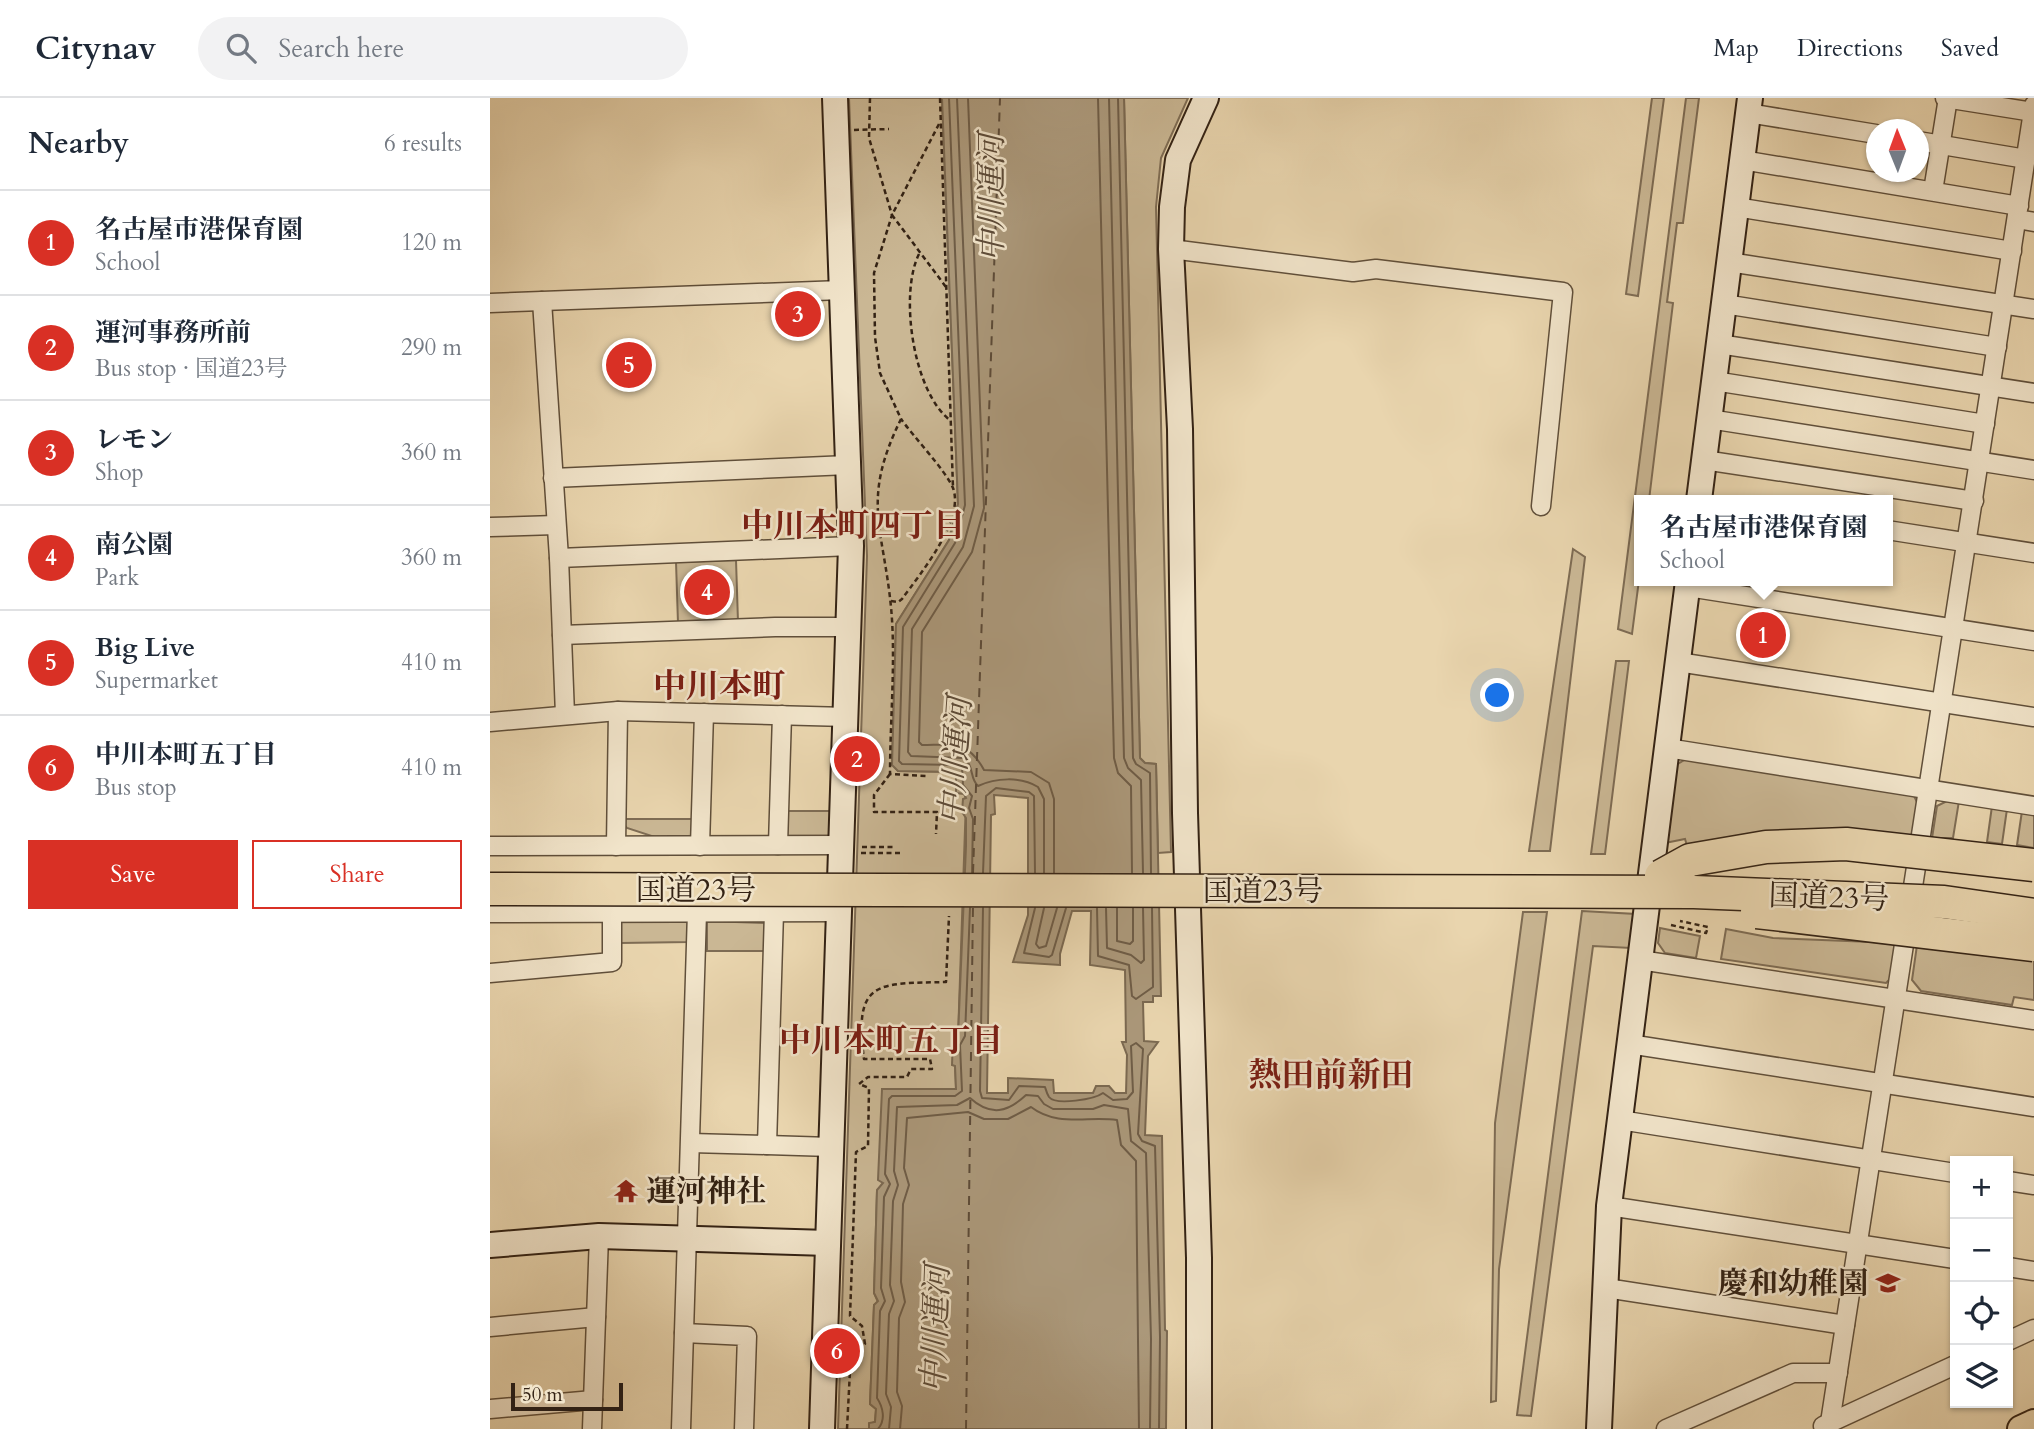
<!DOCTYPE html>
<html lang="en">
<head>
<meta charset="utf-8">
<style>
	:root { --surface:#fff; --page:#f2f2f3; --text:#1f2937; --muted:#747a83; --line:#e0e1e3; --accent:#d93025 }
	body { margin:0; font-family:Cardo,"Noto Serif JP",serif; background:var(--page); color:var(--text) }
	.controls { position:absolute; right:21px; bottom:21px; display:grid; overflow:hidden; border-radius:0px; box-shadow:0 2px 5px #0004 }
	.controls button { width:63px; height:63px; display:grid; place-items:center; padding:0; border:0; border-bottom:2px solid var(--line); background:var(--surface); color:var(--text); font:35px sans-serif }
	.compass { position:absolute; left:1376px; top:21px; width:63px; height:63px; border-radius:50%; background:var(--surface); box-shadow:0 2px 5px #0004; rotate:359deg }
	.scale { position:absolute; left:21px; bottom:18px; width:112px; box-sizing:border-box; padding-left:7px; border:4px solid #332214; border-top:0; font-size:19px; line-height:24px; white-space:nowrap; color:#332214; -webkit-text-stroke:5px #f1e4ca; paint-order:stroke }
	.you { position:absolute; left:1008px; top:598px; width:24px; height:24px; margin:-18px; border:5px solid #fff; border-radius:50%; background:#1a73e8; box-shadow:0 0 0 10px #1a73e833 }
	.badge { display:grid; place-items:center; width:46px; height:46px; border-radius:50%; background:var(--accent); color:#fff; font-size:23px; font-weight:700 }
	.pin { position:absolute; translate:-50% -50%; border:4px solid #fff; box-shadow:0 2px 7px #0006 }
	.popup { position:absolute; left:1144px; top:397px; width:259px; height:91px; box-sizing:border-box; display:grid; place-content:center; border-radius:0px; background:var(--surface); filter:drop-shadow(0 2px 5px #0005); font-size:23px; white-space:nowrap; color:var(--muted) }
	.popup b { font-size:26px; color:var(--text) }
	.popup::after { content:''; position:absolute; left:50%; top:100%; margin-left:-14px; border:14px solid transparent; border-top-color:var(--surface) }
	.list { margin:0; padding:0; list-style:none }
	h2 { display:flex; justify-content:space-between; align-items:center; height:91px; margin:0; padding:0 28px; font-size:30px }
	h2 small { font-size:23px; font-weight:400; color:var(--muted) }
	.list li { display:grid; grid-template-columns:46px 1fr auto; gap:21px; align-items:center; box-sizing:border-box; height:105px; padding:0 28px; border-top:2px solid var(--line) }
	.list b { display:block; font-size:26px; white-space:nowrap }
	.list p { margin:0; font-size:23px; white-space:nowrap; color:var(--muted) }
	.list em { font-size:23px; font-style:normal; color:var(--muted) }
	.actions { display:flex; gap:14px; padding:21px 28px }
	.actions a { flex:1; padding:16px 0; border:2px solid var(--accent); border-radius:0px; text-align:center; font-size:24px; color:var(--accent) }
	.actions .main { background:var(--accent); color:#fff }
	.icon { flex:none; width:38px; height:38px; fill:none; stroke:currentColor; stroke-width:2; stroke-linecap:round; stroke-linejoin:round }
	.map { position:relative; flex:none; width:1544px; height:1331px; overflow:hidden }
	header { display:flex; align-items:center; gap:42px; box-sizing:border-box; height:98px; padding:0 35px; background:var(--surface); border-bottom:2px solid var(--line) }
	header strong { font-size:33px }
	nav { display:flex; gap:38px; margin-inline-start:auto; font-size:24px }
	.search { width:490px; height:63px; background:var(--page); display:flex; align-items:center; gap:18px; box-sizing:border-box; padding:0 24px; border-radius:38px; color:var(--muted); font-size:26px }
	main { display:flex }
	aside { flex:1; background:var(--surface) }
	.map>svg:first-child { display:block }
	.green { fill:#cab794; stroke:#7e6c54; stroke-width:2 }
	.water { fill:#ab987a; stroke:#7b6951; stroke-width:2; fill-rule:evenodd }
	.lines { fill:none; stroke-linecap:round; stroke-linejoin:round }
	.shore { stroke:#6f5d47; stroke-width:2 }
	.ferry { stroke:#5d4b38; stroke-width:2; stroke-dasharray:9 7; stroke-linecap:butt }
	.street-casing { stroke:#604f3a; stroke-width:21 }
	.secondary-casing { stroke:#332214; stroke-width:28 }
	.primary-casing { stroke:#332214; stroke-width:30 }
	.path { stroke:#332214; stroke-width:2.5; stroke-dasharray:5 3.5; stroke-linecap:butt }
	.street { stroke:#f1e4ca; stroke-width:18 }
	.secondary { stroke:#f1e4ca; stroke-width:24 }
	.primary { stroke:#e9d5ae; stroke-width:26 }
	.highway-bridge-casing { stroke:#332214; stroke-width:35; stroke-linecap:butt }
	.highway-bridge { stroke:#e9d5ae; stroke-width:32 }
	.labels { text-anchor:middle; stroke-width:5; stroke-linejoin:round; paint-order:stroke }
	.street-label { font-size:30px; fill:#332214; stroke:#f1e4ca }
	.poi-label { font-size:30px; font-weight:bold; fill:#332214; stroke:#f1e4ca; text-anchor:start }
	.water-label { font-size:32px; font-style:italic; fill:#5d4b38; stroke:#f1e4ca }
	.neighbourhood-label { font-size:32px; font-weight:bold; fill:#7a1f14; stroke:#f1e4ca }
	.quarter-label { font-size:33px; font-weight:bold; fill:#7a1f14; stroke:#f1e4ca }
</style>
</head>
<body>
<header>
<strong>Citynav</strong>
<div class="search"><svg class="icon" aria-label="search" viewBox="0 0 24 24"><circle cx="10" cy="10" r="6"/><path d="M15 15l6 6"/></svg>Search here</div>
<nav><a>Map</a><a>Directions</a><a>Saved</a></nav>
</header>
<main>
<aside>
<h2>Nearby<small>6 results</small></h2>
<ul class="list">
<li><span class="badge">1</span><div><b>名古屋市港保育園</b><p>School</p></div><em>120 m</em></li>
<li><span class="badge">2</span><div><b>運河事務所前</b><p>Bus stop · 国道23号</p></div><em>290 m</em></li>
<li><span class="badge">3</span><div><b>レモン</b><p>Shop</p></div><em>360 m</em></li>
<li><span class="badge">4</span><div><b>南公園</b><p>Park</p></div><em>360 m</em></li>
<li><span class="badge">5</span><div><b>Big Live</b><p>Supermarket</p></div><em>410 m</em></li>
<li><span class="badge">6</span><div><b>中川本町五丁目</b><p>Bus stop</p></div><em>410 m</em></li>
</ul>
<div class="actions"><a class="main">Save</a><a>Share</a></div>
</aside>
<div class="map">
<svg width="1544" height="1331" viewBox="0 0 1544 1331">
	<rect width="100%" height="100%" fill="#e9d5ae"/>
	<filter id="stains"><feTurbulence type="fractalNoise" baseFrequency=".00286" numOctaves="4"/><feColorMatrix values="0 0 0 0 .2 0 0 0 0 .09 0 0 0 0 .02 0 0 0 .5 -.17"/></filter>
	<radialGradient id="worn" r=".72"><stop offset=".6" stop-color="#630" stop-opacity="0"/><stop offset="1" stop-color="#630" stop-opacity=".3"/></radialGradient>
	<g class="green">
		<path d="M359 0H452L468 406 459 442 406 526 402 666 408 673 467 674 476 701 468 940 464 939 466 991H392L393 1085 387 1093 384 1195 388 1204 384 1207 380 1306 386 1311 385 1324 379 1326V1331H348L377 458Z"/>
		<path d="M634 0H698L671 60 666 109 681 754 668 755 666 666 655 665 650 660Z"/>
		<path d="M1162 0H1174L1148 198 1136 196Z"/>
		<path d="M1196 0H1209L1193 125H1187L1177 204 1183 205 1159 402H1149V482L1142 536 1128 531Z"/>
		<path d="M1083 451 1095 459 1060 753H1039Z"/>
		<path d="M246 462 248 524 188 525 186 464Z"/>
		<path d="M1126 563H1139L1115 756H1101Z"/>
		<path d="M1196 661 1423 696 1428 706 1423 738 1198 751 1195 741 1175 745 1186 667Z"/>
		<path d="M1459 702 1469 703 1463 740H1442L1447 708Z"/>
		<path d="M1502 708 1517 711 1512 746 1497 744Z"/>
		<path d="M289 713H352L351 747H288Z"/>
		<path d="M1532 713 1544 715V750L1527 747Z"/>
		<path d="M135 721H207L206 745H183L137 730 133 725Z"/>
		<path d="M1092 813 1146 816 1141 850 1103 848 1041 1318 1027 1317Z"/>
		<path d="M1033 814H1057L1009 1171 1006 1303 1001 1304 1005 1025Z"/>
		<path d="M131 823H198L199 844 131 845Z"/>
		<path d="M217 823 276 825 275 853H217Z"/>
		<path d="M1170 830 1210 838 1206 860 1175 855 1168 845Z"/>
		<path d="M1236 831 1283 840 1407 845 1402 879 1396 885 1231 861Z"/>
		<path d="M1427 847 1544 862V902L1524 899 1522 907 1431 893 1422 882Z"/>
	</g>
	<path class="water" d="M452 0H634L650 660 655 665 666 666 671 898H663V904H653L654 943 668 944 658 958 655 1037 672 1038 675 1232 677 1233 676 1331H379V1325L385 1324 386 1311 380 1306 384 1207 388 1203 384 1195 387 1092 393 1085 388 1082 392 991H466L465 968 462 967 463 939H468L476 748V720L472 714 473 701 476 700 474 696 466 695V674L408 673 402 667 406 526 459 442 468 406ZM504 697 538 700V817L523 864 570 867V856L582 813H601L600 867 635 872 636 944H632L637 957 636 995H625L619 988H606L603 995H564L563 982 518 980V995H497L501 717 505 716Z"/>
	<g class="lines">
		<g class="shore">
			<path d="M459 0 475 407 465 445 413 529 409 663 412 666 465 667 472 670 473 687 482 698 479 710 483 721 482 775"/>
			<path d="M467 0 484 408 473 449 422 531 418 654 421 658 473 660C485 668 479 680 488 688 505 680 531 678 548 689L554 701V775"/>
			<path d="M478 0 494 410 482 454 432 534 429 644 432 647C463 647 478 642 494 672L541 674 559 685 564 701V775"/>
			<path d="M608 0 624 660 628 675 641 688 642 775"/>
			<path d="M619 0 634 660 638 670 651 682 653 775"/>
			<path d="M628 0 643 660 646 666 660 675 661 775"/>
			<path d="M493 775 496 698 506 690 539 694 544 698 545 775"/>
			<path d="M493 810 490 993 492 1000 519 1002 529 988 555 989C556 992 557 996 559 999 566 1008 605 1001 613 995L623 1002 637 1001 643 994 641 948 646 945 653 951 648 1036 652 1043 665 1048 670 1239 669 1331"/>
			<path d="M545 810 534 855 559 859 562 857 576 810"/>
			<path d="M554 810 546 846 549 850 556 848 567 810"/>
			<path d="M607 810 608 858 639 867 642 898 646 901 663 889 662 810"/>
			<path d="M616 810 617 850 641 857 651 865 654 862 653 810"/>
			<path d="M627 810V843L640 846 643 843V810"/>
			<path d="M388 1331C396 1322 393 1309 387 1300L390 1213 395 1203 391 1190 394 1099 400 1086 395 1076 399 1001 402 998H465L472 993 470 947 475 938 480 810"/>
			<path d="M399 1331 401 1309 396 1296 399 1216 404 1203 400 1187 403 1103 408 1087 404 1073 407 1009 467 1007 480 1000C501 1019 518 1014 536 997L548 998 554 1006 563 1011H603L614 1007 638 1011 641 1043 656 1055 661 1241 660 1331"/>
			<path d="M410 1331 412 1308 407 1294 409 1220 415 1204 411 1184 413 1106 419 1087 414 1070 417 1020 478 1014 494 1021H518L541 1009C567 1029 597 1018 627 1022L631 1047 646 1063 649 1331"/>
		</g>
		<g class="ferry">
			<path d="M483 775 510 0"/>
			<path d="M476 1331 483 806"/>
		</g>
		<g class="street-casing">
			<g id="street">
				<path d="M1455 0 1543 14"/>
				<path d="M1258 15 1386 36"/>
				<path d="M1428 43 1536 61"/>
				<path d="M1252 62 1529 108"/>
				<path d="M1443 93 1458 0"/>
				<path d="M1246 109 1522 153"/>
				<path d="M1527 121 1544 124"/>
				<path d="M681 151 863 174 886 171 1073 194 1051 408"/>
				<path d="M1239 164 1544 211"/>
				<path d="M52 203 69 460 75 617"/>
				<path d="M0 205 352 192"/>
				<path d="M1234 206 1507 249"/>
				<path d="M1229 246 1544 295"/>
				<path d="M1224 283 1495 326"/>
				<path d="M1219 321 1544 372"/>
				<path d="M1214 362 1484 403"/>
				<path d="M63 380 358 367"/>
				<path d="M0 429 66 427"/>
				<path d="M1397 432 1544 455"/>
				<path d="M69 460 361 448"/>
				<path d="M1198 489 1544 543"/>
				<path d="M72 537 285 529H360"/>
				<path d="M1188 564 1544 619"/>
				<path d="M0 624 128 613 357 619"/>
				<path d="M1177 650 1544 708"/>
				<path d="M288 747 292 617"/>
				<path d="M0 748 351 747"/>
				<path d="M126 748 128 613"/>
				<path d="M210 748 214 615"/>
				<path d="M0 815 349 814"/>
				<path d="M1150 862 1544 922"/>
				<path d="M0 875 122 864V815"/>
				<path d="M1139 946 1544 1009"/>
				<path d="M1130 1022 1465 1075"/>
				<path d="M201 1045 277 1047 284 814"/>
				<path d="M277 1047 341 1049"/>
				<path d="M1518 1083 1544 1087"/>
				<path d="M1119 1108 1465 1161"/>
				<path d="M1518 1169 1544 1173"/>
				<path d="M1116 1190 1355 1227"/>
				<path d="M0 1229 106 1219"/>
				<path d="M194 1235 257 1238 254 1331"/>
				<path d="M1518 1243 1544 1231"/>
				<path d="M0 1311 103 1302"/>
				<path d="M1333 1328 1465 1267"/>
				<path d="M102 1331 109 1138"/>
				<path d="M191 1331 207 814"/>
				<path d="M1176 1331 1303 1275H1348"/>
				<path d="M1339 1331 1544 7"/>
			</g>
		</g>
		<g class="secondary-casing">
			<g id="secondary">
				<path d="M1209 402 1260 0"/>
				<path d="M0 1147 109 1138 338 1145"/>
				<path d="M332 1331 361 448 345 0"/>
				<path d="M709 1331V1160L695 715 690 331 681 151 682 109 688 62 716 0"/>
				<path d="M1109 1331 1119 1108 1198 483"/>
			</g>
		</g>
		<g class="primary-casing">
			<path id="primary" d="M1531 1331 1544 1325"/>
		</g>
		<g class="path">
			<path d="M380 0 379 40 402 117 384 175 385 239 390 275 411 321C371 402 393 428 401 509 406 561 400 623 400 676L436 678"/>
			<path d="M450 0 463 390"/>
			<path d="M449 26 402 117 456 189"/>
			<path d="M364 32 399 31"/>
			<path d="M429 156C409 196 423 295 461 323"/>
			<path d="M401 503 408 504 412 501C430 476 475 422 463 390 456 373 423 338 411 321"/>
			<path d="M400 676 384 697V714H447L446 736"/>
			<path d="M372 749H403"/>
			<path d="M371 755H410"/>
			<path d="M1181 827 1216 835 1218 829 1190 823"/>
			<path d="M357 1331 361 1253 375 1246 372 1228 360 1218 366 1054 378 1048 379 990 369 986 378 979H417L421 971H442L440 961H374C363 880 389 886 456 884L459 818"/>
		</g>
		<use href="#street" class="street"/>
		<use href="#secondary" class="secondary"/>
		<use href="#primary" class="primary"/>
		<g class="highway-bridge-casing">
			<g id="highway-bridge">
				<path d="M1171 778 1200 762 1276 749 1356 746 1544 767"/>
				<path d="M0 791 1204 794 1454 804 1544 817"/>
				<path d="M1267 814 1544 847"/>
			</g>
		</g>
		<use href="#highway-bridge" class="highway-bridge"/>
	</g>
	<defs>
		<g id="temple-bare" transform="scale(1.89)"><path d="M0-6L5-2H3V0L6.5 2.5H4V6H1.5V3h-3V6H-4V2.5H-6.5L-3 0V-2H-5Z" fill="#8f2418" stroke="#f1e4ca" stroke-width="2.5" paint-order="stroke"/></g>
		<g id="school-bare" transform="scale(1.89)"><path d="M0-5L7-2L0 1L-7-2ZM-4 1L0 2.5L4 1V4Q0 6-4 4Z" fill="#8f2418" stroke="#f1e4ca" stroke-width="2.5" paint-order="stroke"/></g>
	</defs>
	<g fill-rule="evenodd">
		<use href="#temple-bare" x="136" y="1093"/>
		<use href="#school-bare" x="1398" y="1185"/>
	</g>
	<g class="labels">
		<g class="street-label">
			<text x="206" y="802">国道23号</text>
			<text x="773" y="803">国道23号</text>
			<text transform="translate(1339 799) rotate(2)" y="10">国道23号</text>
		</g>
		<g class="poi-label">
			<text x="156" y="1103">運河神社</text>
			<text x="1378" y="1195" text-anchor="end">慶和幼稚園</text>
		</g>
		<g class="water-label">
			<text transform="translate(501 100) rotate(-90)" y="11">中川運河</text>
			<text transform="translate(465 663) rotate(-86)" y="11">中川運河</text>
			<text transform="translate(445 1231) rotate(-88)" y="11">中川運河</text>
		</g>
		<g class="neighbourhood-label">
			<text x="363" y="438">中川本町四丁目</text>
			<text x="401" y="953">中川本町五丁目</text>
		</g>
		<g class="quarter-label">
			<text x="229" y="599">中川本町</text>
			<text x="841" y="988">熱田前新田</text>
		</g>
	</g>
	<rect width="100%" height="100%" filter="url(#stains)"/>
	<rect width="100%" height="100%" fill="url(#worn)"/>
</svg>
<div class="controls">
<button>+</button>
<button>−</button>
<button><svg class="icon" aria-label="locate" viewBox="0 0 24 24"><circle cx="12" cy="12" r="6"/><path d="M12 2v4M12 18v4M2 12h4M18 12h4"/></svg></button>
<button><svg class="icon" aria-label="layers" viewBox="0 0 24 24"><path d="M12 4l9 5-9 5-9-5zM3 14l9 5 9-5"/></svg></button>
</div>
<svg class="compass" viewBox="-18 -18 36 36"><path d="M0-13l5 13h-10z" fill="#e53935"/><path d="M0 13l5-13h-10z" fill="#747a83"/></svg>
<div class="scale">50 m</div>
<div class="you"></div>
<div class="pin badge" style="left:1273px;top:537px">1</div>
<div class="popup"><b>名古屋市港保育園</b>School</div>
<div class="pin badge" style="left:367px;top:661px">2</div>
<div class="pin badge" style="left:308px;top:216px">3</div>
<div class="pin badge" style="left:217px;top:494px">4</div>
<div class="pin badge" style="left:139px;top:267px">5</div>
<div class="pin badge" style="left:347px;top:1253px">6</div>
</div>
</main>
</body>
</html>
